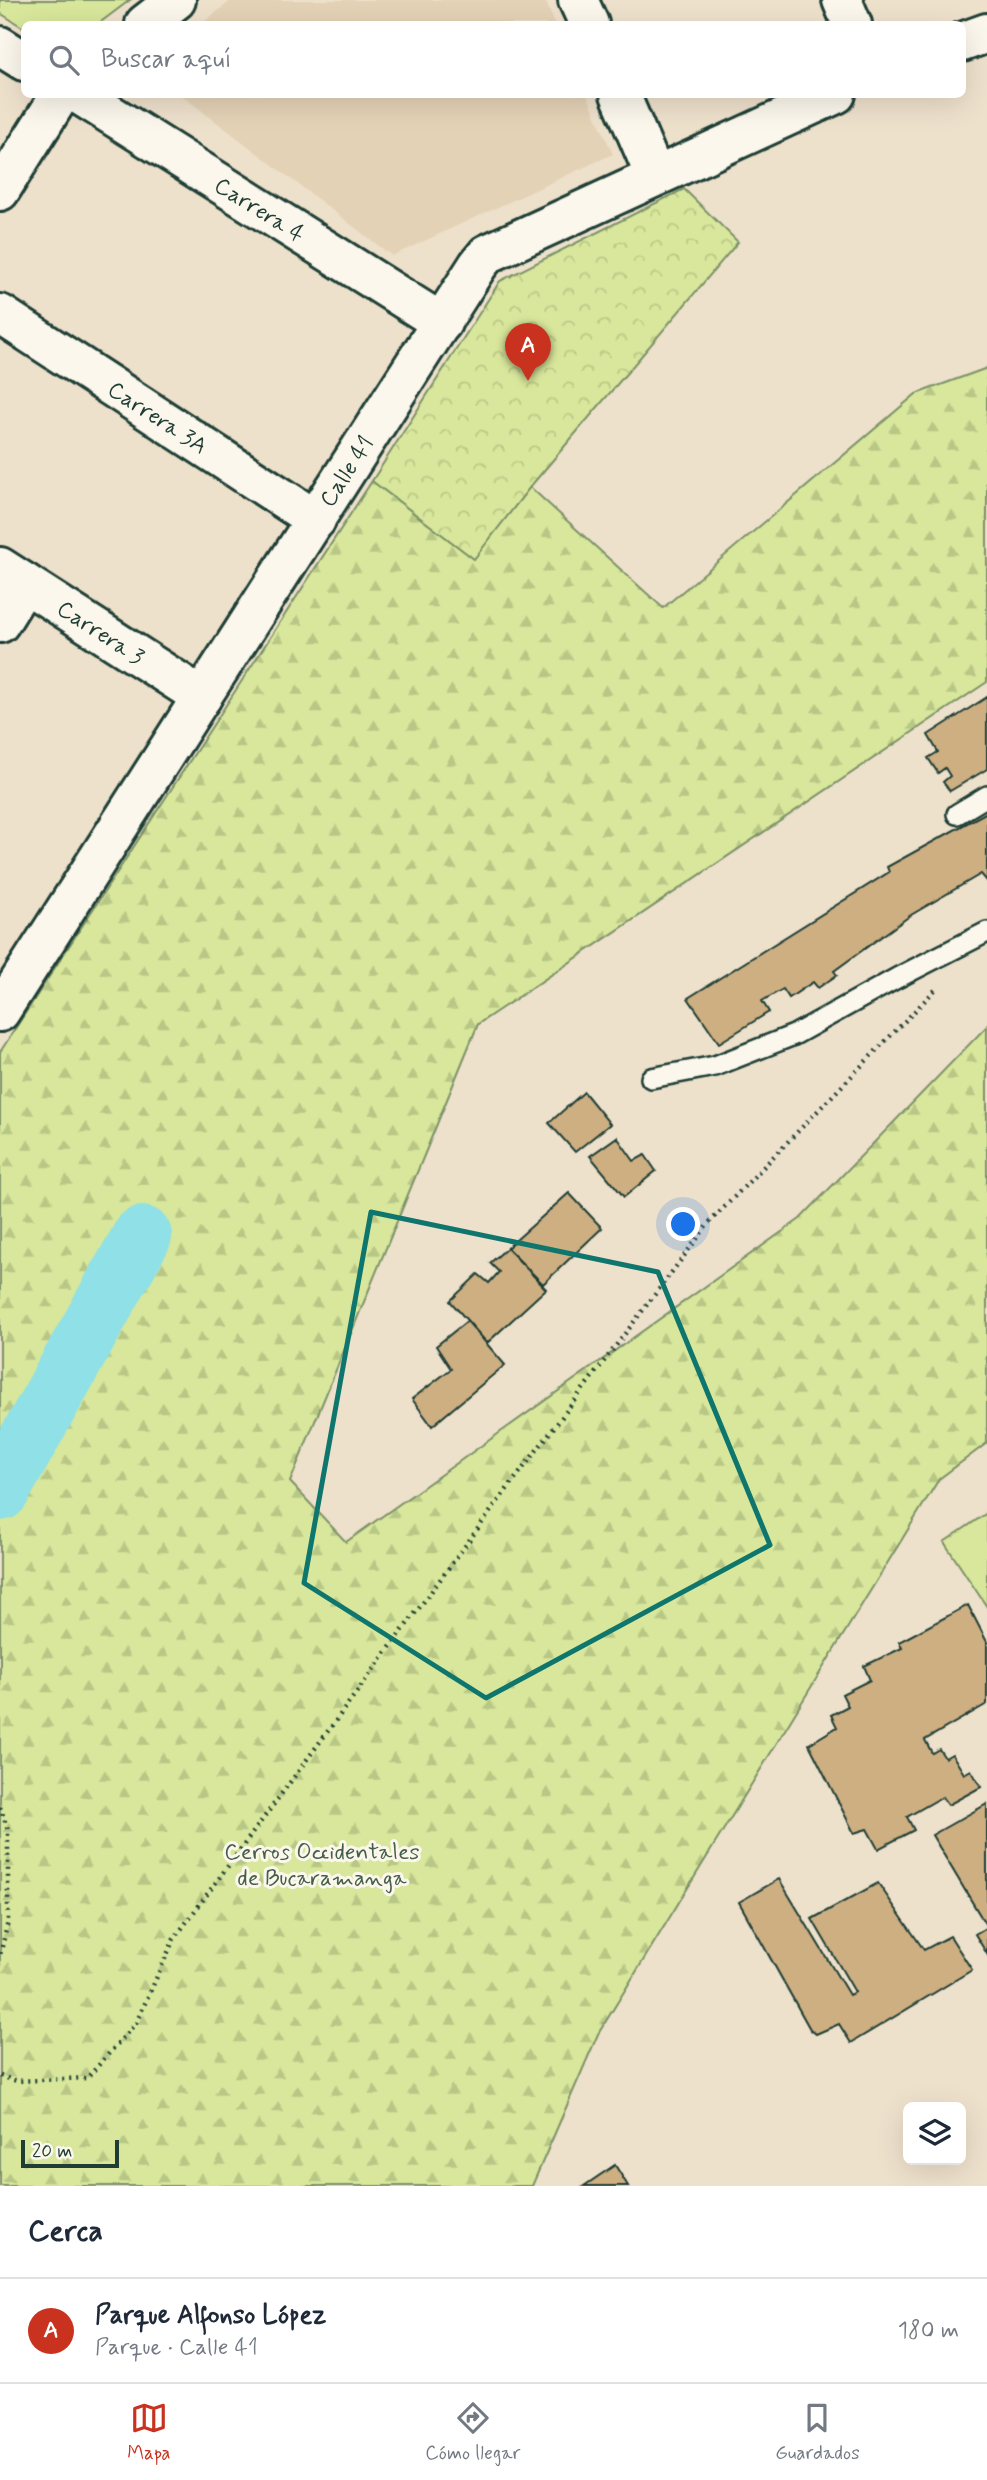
<!DOCTYPE html>
<html lang="es">
<head>
<meta charset="utf-8">
<style>
	:root { --surface:#fff; --page:#f6f6f7; --text:#1f2937; --muted:#747a83; --line:#e0e1e3; --accent:#c8321e }
	body { margin:0; font-family:Mynerve,sans-serif; background:var(--page); color:var(--text) }
	.controls { position:absolute; right:21px; bottom:21px; display:grid; overflow:hidden; border-radius:10px; box-shadow:0 7px 28px #0002 }
	.controls button { width:63px; height:63px; display:grid; place-items:center; padding:0; border:0; border-bottom:2px solid var(--line); background:var(--surface); color:var(--text); font:35px sans-serif }
	.scale { position:absolute; left:21px; bottom:18px; width:98px; box-sizing:border-box; padding-left:7px; border:4px solid #1f3d34; border-top:0; font-size:19px; line-height:24px; white-space:nowrap; color:#1f3d34; -webkit-text-stroke:5px #fbf7ec; paint-order:stroke }
	.you { position:absolute; left:684px; top:1225px; width:24px; height:24px; margin:-18px; border:5px solid #fff; border-radius:50%; background:#1a73e8; box-shadow:0 0 0 10px #1a73e833 }
	.badge { display:grid; place-items:center; width:46px; height:46px; border-radius:50%; background:var(--accent); color:#fff; font-size:23px; font-weight:700 }
	.pin { position:absolute; translate:-50% -58px; filter:drop-shadow(0 2px 4px #0008) }
	.pin::after { content:''; position:absolute; top:37px; width:24px; height:21px; background:inherit; clip-path:polygon(0 0,100% 0,50% 100%) }
	.list { margin:0; padding:0; list-style:none }
	h2 { display:flex; justify-content:space-between; align-items:center; height:91px; margin:0; padding:0 28px; font-size:30px }
	h2 small { font-size:23px; font-weight:400; color:var(--muted) }
	.list li { display:grid; grid-template-columns:46px 1fr auto; gap:21px; align-items:center; box-sizing:border-box; height:105px; padding:0 28px; border-top:2px solid var(--line) }
	.list b { display:block; font-size:26px; white-space:nowrap }
	.list p { margin:0; font-size:23px; white-space:nowrap; color:var(--muted) }
	.list em { font-size:23px; font-style:normal; color:var(--muted) }
	.icon { flex:none; width:38px; height:38px; fill:none; stroke:currentColor; stroke-width:2; stroke-linecap:round; stroke-linejoin:round }
	.map { position:relative; flex:none; width:987px; height:2186px; overflow:hidden }
	.search { position:absolute; background:var(--surface); box-shadow:0 7px 28px #0002; left:21px; right:21px; top:21px; height:77px; display:flex; align-items:center; gap:18px; box-sizing:border-box; padding:0 24px; border-radius:10px; color:var(--muted); font-size:26px }
	.sheet { height:196px; background:var(--surface) }
	nav { display:flex; justify-content:space-around; align-items:center; box-sizing:border-box; height:98px; border-top:2px solid var(--line); background:var(--surface); font-size:19px; color:var(--muted) }
	nav a { display:grid; justify-items:center; gap:4px }
	nav .on { color:var(--accent) }
	.map>svg:first-child { display:block }
	.built { fill:#e4d2b6 }
	.forest { fill:url(#forest-firs); stroke:#7c9268; stroke-width:2 }
	.park { fill:url(#park-crowns); stroke:#7c9268; stroke-width:2 }
	.garden { fill:#d8e79b; stroke:#7c9268; stroke-width:2 }
	.lines { fill:none; stroke-linecap:round; stroke-linejoin:round }
	.river { stroke:#8fe0e7; stroke-width:60 }
	.building { fill:#ceaf82; stroke:#1f3d34; stroke-width:2 }
	.service-casing { stroke:#1f3d34; stroke-width:24 }
	.minor-casing { stroke:#1f3d34; stroke-width:44 }
	.tertiary-casing { stroke:#1f3d34; stroke-width:44 }
	.path { stroke:#1f3d34; stroke-width:4.5; stroke-dasharray:2 5; stroke-linecap:butt }
	.service { stroke:#fbf7ec; stroke-width:19 }
	.minor { stroke:#fbf7ec; stroke-width:38 }
	.tertiary { stroke:#fbf7ec; stroke-width:38 }
	.marked { fill:none; stroke:#0f766e; stroke-width:5; stroke-linejoin:round }
	.labels { text-anchor:middle; stroke-width:6; stroke-linejoin:round; paint-order:stroke }
	.street-label { font-size:23px; fill:#1f3d34; stroke:#fbf7ec }
	.park-label { font-size:23px; fill:#445f49; stroke:#fbf7ec }
</style>
</head>
<body>
<div class="map">
<svg width="987" height="2186" viewBox="0 0 987 2186">
	<defs>
		<pattern id="forest-firs" width="22" height="20" patternUnits="userSpaceOnUse" patternTransform="scale(1.75)"><rect width="22" height="20" fill="#d8e79b"/><path d="M5 1l3.5 6h-7zM16 11l3.5 6h-7z" fill="#b9c786"/></pattern>
		<pattern id="park-crowns" width="20" height="18" patternUnits="userSpaceOnUse" patternTransform="scale(1.75)"><rect width="20" height="18" fill="#d8e79b"/><path d="M2 6a3 3 0 1 1 6 0M12 15a3 3 0 1 1 6 0" fill="none" stroke="#b9c786"/></pattern>
	</defs>
	<rect width="100%" height="100%" fill="#eee1cc"/>
	<filter id="ink" filterUnits="userSpaceOnUse"><feTurbulence type="fractalNoise" baseFrequency=".0143" numOctaves="2"/><feDisplacementMap in="SourceGraphic" scale="14" xChannelSelector="R" yChannelSelector="G"/><feConvolveMatrix kernelMatrix="1 2 1 2 8 2 1 2 1" color-interpolation-filters="sRGB"/></filter>
	<g filter="url(#ink)">
		<g class="built">
			<path d="M232 0H545L555 24H201Z"/>
			<path d="M181 95H587L613 154 392 256Z"/>
		</g>
		<path class="forest" d="M987 368V682L478 1024 290 1482 346 1542 800 1219 987 1026V1443L939 1479 598 2034 532 2186H0V1052L372 481 474 558 530 487 663 608 916 394Z"/>
		<path class="park" d="M684 189 738 242 530 487 474 559 372 481 500 281Z"/>
		<g class="garden">
			<path d="M0 0H130L98 24H24V28L0 13Z"/>
			<path d="M987 1513V1607L944 1542Z"/>
		</g>
		<g class="lines">
			<path class="river" d="M0 1491 142 1236"/>
		</g>
		<g class="building">
			<path d="M987 697V769L950 791 943 782 950 776 945 768 938 773 928 758 938 752 928 735Z"/>
			<path d="M987 812V881L981 874 911 915 834 971 837 975 818 988 813 982 789 998 783 989 762 1001 769 1012 719 1043 688 998 889 872 887 867Z"/>
			<path d="M584 1092 610 1124 575 1152 549 1123Z"/>
			<path d="M617 1137 634 1161 645 1155 656 1171 624 1197 590 1156Z"/>
			<path d="M569 1193 602 1228 543 1284 507 1248Z"/>
			<path d="M507 1248 546 1289 487 1343 450 1301 478 1274 489 1283 499 1272 490 1263Z"/>
			<path d="M467 1321 505 1365 432 1426 412 1399 451 1369 436 1346Z"/>
			<path d="M968 1605 987 1642V1704L925 1740 932 1753 939 1749 945 1758 952 1754 964 1774 971 1770 981 1787 948 1805 942 1797 907 1817 914 1830 878 1849 867 1829 854 1833 809 1744 837 1727 831 1715 848 1706 842 1694 870 1680 864 1666 902 1648 899 1642Z"/>
			<path d="M987 1804V1954L975 1934 987 1927 932 1835Z"/>
			<path d="M779 1879 849 1995 855 1992 812 1919 878 1883 924 1950 950 1936 972 1970 851 2043 839 2024 816 2034 810 2029 739 1902Z"/>
			<path d="M615 2165 628 2186H584Z"/>
		</g>
		<g class="lines">
			<g class="service-casing">
				<g id="service">
					<path d="M957 814 987 796"/>
					<path d="M651 1078 715 1066 794 1035 897 978 987 932"/>
				</g>
			</g>
			<g class="minor-casing">
				<g id="minor">
					<path d="M578 0 589 24"/>
					<path d="M842 0 852 24"/>
					<path d="M962 42 987 33"/>
					<path d="M0 46 24 61"/>
					<path d="M78 94 442 323"/>
					<path d="M620 94 655 176"/>
					<path d="M0 314 316 520"/>
					<path d="M0 567 202 697"/>
					<path d="M0 623 25 583"/>
					<path d="M0 1012 478 265 487 254 836 94"/>
				</g>
			</g>
			<g class="tertiary-casing">
				<g id="tertiary">
					<path d="M145 24 176 0"/>
					<path d="M0 191 61 94"/>
				</g>
			</g>
			<g class="path">
				<path d="M0 1807 8 1830V1922L0 1955"/>
				<path d="M0 2076 17 2081 87 2078 136 2023 174 1939 502 1496 709 1223 935 990"/>
			</g>
			<use href="#service" class="service"/>
			<use href="#minor" class="minor"/>
			<use href="#tertiary" class="tertiary"/>
		</g>
	</g>
	<path class="marked" d="M371 1212 658 1272 770 1545 486 1698 304 1583Z"/>
	<g class="labels">
		<g class="street-label">
			<text transform="translate(260 209) rotate(32)" y="8">Carrera 4</text>
			<text transform="translate(158 417) rotate(33)" y="8">Carrera 3A</text>
			<text transform="translate(346 471) rotate(-57)" y="8">Calle 41</text>
			<text transform="translate(101 632) rotate(33)" y="8">Carrera 3</text>
		</g>
		<g class="park-label">
			<text x="322" y="1859">Cerros Occidentales<tspan x="322" dy="26">de Bucaramanga</tspan></text>
		</g>
	</g>
</svg>
<div class="controls">
<button><svg class="icon" aria-label="layers" viewBox="0 0 24 24"><path d="M12 4l9 5-9 5-9-5zM3 14l9 5 9-5"/></svg></button>
</div>
<div class="scale">20 m</div>
<div class="you"></div>
<div class="pin badge" style="left:528px;top:381px">A</div>
<div class="search"><svg class="icon" aria-label="search" viewBox="0 0 24 24"><circle cx="10" cy="10" r="6"/><path d="M15 15l6 6"/></svg>Buscar aquí</div>
</div>
<section class="sheet">
<h2>Cerca<small></small></h2>
<ul class="list">
<li><span class="badge">A</span><div><b>Parque Alfonso López</b><p>Parque · Calle 41</p></div><em>180 m</em></li>
</ul>
</section>
<nav>
<a class="on"><svg class="icon" aria-label="map" viewBox="0 0 24 24"><path d="M3 6l6-2 6 2 6-2v14l-6 2-6-2-6 2zM9 4v14M15 6v14"/></svg>Mapa</a>
<a><svg class="icon" aria-label="directions" viewBox="0 0 24 24"><path d="M12 3l9 9-9 9-9-9zM9 14v-3h6M13 9l2 2-2 2"/></svg>Cómo llegar</a>
<a><svg class="icon" aria-label="saved" viewBox="0 0 24 24"><path d="M7 4h10v16l-5-4-5 4z"/></svg>Guardados</a>
</nav>
</body>
</html>
